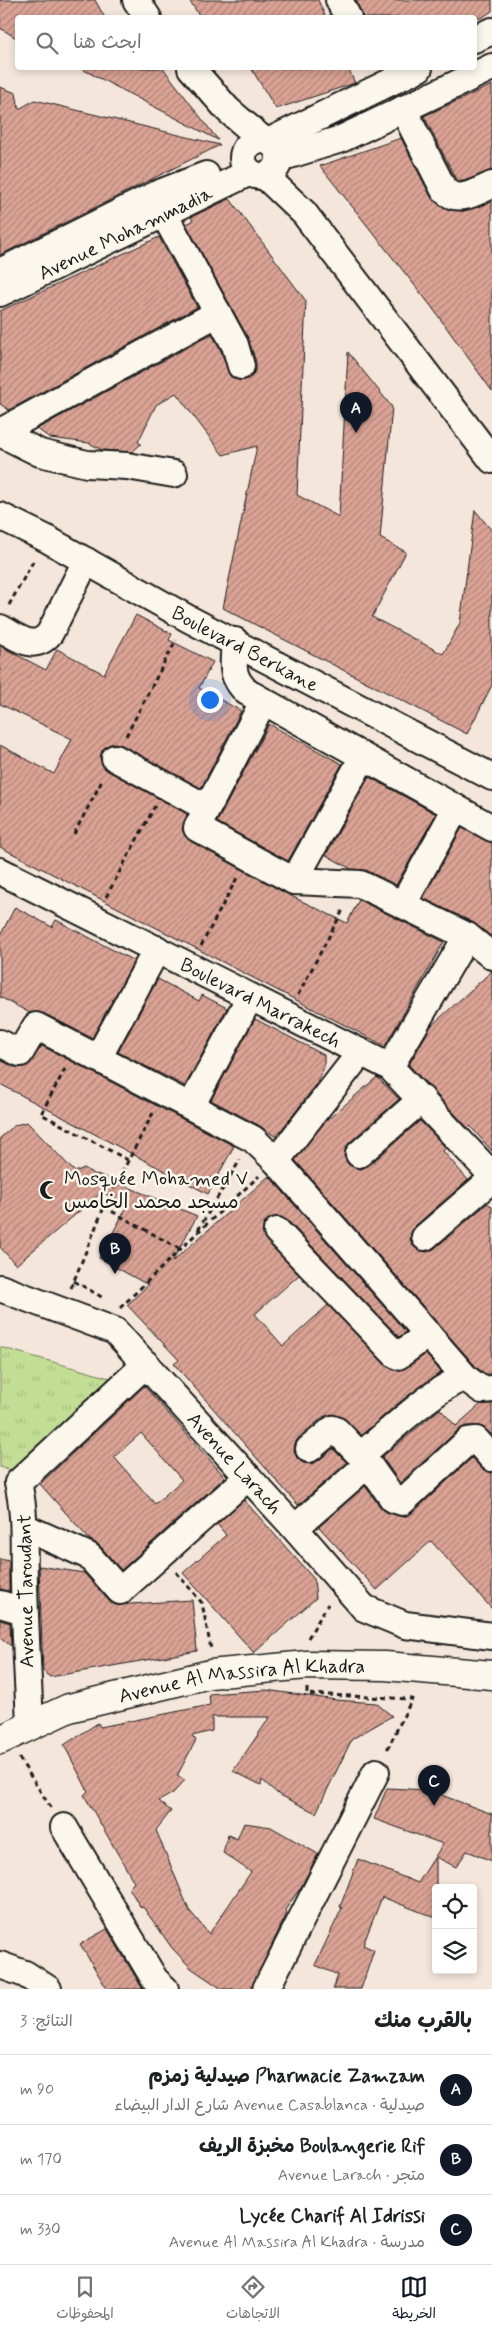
<!DOCTYPE html>
<html lang="ar">
<head>
<meta charset="utf-8">
<style>
	:root { --surface:#fff; --page:#f2f2f2; --text:#202124; --muted:#757577; --line:#e0e0e0; --accent:#111827 }
	body { margin:0; font-family:Mynerve,"Playpen Sans Arabic",sans-serif; background:var(--page); color:var(--text); direction:rtl }
	.controls { position:absolute; right:15px; bottom:15px; display:grid; overflow:hidden; border-radius:5px; box-shadow:0 2px 8px #0003 }
	.controls button { width:45px; height:45px; display:grid; place-items:center; padding:0; border:0; border-bottom:1px solid var(--line); background:var(--surface); color:var(--text); font:25px sans-serif }
	.you { position:absolute; left:209px; top:699px; width:18px; height:18px; margin:-12px; border:4px solid #fff; border-radius:50%; background:#1a73e8; box-shadow:0 0 0 8px #1a73e833 }
	.badge { display:grid; place-items:center; width:32px; height:32px; border-radius:50%; background:var(--accent); color:#fff; font-size:16px; font-weight:700 }
	.pin { position:absolute; translate:-50% -41px; filter:drop-shadow(0 1px 2px #0008) }
	.pin::after { content:''; position:absolute; top:26px; width:18px; height:15px; background:inherit; clip-path:polygon(0 0,100% 0,50% 100%) }
	.list { margin:0; padding:0; list-style:none }
	h2 { display:flex; justify-content:space-between; align-items:center; height:65px; margin:0; padding:0 20px; font-size:21px }
	h2 small { font-size:16px; font-weight:400; color:var(--muted) }
	.list li { display:grid; grid-template-columns:32px 1fr auto; gap:15px; align-items:center; box-sizing:border-box; height:70px; padding:0 20px; border-top:1px solid var(--line) }
	.list b { display:block; font-size:19px; white-space:nowrap }
	.list p { margin:0; font-size:16px; white-space:nowrap; color:var(--muted) }
	.list em { font-size:16px; font-style:normal; color:var(--muted) }
	.icon { flex:none; width:28px; height:28px; fill:none; stroke:currentColor; stroke-width:2; stroke-linecap:round; stroke-linejoin:round }
	.map { position:relative; flex:none; width:492px; height:1989px; overflow:hidden; direction:ltr }
	.search { position:absolute; background:var(--surface); box-shadow:0 2px 8px #0003; left:15px; right:15px; top:15px; height:55px; display:flex; align-items:center; gap:12px; box-sizing:border-box; padding:0 18px; border-radius:5px; color:var(--muted); font-size:19px }
	.sheet { height:275px; background:var(--surface) }
	nav { display:flex; justify-content:space-around; align-items:center; box-sizing:border-box; height:70px; border-top:1px solid var(--line); background:var(--surface); font-size:14px; color:var(--muted) }
	nav a { display:grid; justify-items:center; gap:2px }
	nav .on { color:var(--accent) }
	.map>svg:first-child { display:block }
	.grass { fill:url(#grass-tufts); stroke:#6f7d58 }
	.building { fill:url(#building-hatch); stroke:#1c1c1c; fill-rule:evenodd }
	.lines { fill:none; stroke-linecap:round; stroke-linejoin:round }
	.minor-casing { stroke:#1c1c1c; stroke-width:30 }
	.major-casing { stroke:#1c1c1c; stroke-width:31 }
	.path { stroke:#1c1c1c; stroke-width:3; stroke-dasharray:5 4; stroke-linecap:butt }
	.minor { stroke:#fbf7ec; stroke-width:26 }
	.major { stroke:#fbf7ec; stroke-width:28 }
	.labels { text-anchor:middle; stroke-width:5; stroke-linejoin:round; paint-order:stroke }
	.street-label { font-size:20px; fill:#1c1c1c; stroke:#fbf7ec }
	.poi-label { font-size:20px; fill:#1c1c1c; stroke:#fbf7ec; text-anchor:start }
</style>
</head>
<body>
<div class="map">
<svg width="492" height="1989" viewBox="0 0 492 1989">
	<defs>
		<pattern id="grass-tufts" width="24" height="20" patternUnits="userSpaceOnUse" patternTransform="scale(1.25)"><rect width="24" height="20" fill="#c2de95"/><path d="M3 7l-1-3M5 7V3M7 7l1-3M15 17l-1-3M17 17v-4M19 17l1-3" fill="none" stroke="#a6be80"/></pattern>
		<pattern id="building-hatch" width="6" height="6" patternUnits="userSpaceOnUse" patternTransform="scale(1.25)"><rect width="6" height="6" fill="#dba395"/><path d="M-1 1l2-2M0 6l6-6M5 7l2-2" fill="none" stroke="#b18479"/></pattern>
	</defs>
	<rect width="100%" height="100%" fill="#f5e6db"/>
	<filter id="ink" filterUnits="userSpaceOnUse"><feTurbulence type="fractalNoise" baseFrequency=".02" numOctaves="2"/><feDisplacementMap in="SourceGraphic" scale="10" xChannelSelector="R" yChannelSelector="G"/><feConvolveMatrix kernelMatrix="1 2 1 2 8 2 1 2 1" color-interpolation-filters="sRGB"/></filter>
	<g filter="url(#ink)">
		<path class="grass" d="M0 1347 113 1379 14 1472 0 1467Z"/>
		<g class="building">
			<path d="M0 0H95L105 18H18V39L0 28Z"/>
			<path d="M189 0H318L326 18H201Z"/>
			<path d="M356 0H492V11L481 18H363Z"/>
			<path d="M80 68H163L218 140Z"/>
			<path d="M251 68H348L355 83 276 109Z"/>
			<path d="M492 85V170L464 181H457L424 116Z"/>
			<path d="M0 87 16 93 19 109 35 100 220 145 0 255Z"/>
			<path d="M401 138 431 197 440 206 450 210 463 211 492 202V391L431 306 320 166Z"/>
			<path d="M230 199 306 301 297 495 339 517 348 352 392 407 380 538 406 552 372 617 443 654 460 623 475 510 492 531V685L467 734 223 608 257 446 223 455 176 393 156 405 138 442 141 444 132 452 102 450 89 443 50 438 37 429 212 334 221 351 230 376 237 380H245L252 376 256 369V362L248 338 186 224 193 221 191 217Z"/>
			<path d="M159 237 197 307 9 410 0 404V311Z"/>
			<path d="M136 615 172 634 169 640 213 662 199 688 241 711 201 788 122 745 115 743 108 745 102 750 100 758 102 765 108 771 187 814 182 829 185 836 190 841 287 894 347 923 359 900 444 942 385 1046 0 847V745L54 774 72 739 0 704V646L46 670 57 649 104 674Z"/>
			<path d="M269 724 342 764 288 861 217 822Z"/>
			<path d="M369 777 436 814 396 885 366 870 351 869 326 855Z"/>
			<path d="M462 828 492 843V937L474 923 423 898Z"/>
			<path d="M15 907 52 927 56 920 134 961 92 1038 43 1013H30L0 997V936Z"/>
			<path d="M492 971V1151L470 1126 468 1128 409 1065 431 1026Z"/>
			<path d="M158 979 199 1001 202 995 227 1008 185 1086 118 1052Z"/>
			<path d="M255 1019 324 1055V1067L316 1085 276 1137 260 1126 211 1100Z"/>
			<path d="M42 1046 234 1146 208 1194 0 1084V1060L14 1067 27 1066Z"/>
			<path d="M377 1077 399 1099 349 1143 345 1150 344 1156 348 1164 355 1168 361 1169 368 1166 420 1121 446 1148 443 1151 468 1180 415 1226 411 1233 410 1239 414 1247 421 1251 427 1252 434 1249 488 1203 492 1207V1374H486L477 1368 295 1160 324 1123Z"/>
			<path d="M27 1122 75 1172 84 1168 96 1175 97 1174 197 1216 172 1262 269 1176 406 1332 399 1337 288 1221 281 1217H273L266 1221 263 1227V1235L299 1275 255 1314 283 1346 328 1305 390 1368 398 1371 406 1368 426 1354 441 1372 405 1398 361 1435 344 1418 332 1414 323 1417 299 1437 295 1443 294 1451 297 1458 303 1463 311 1464 318 1461 333 1449 347 1463 298 1505 174 1364 179 1360 127 1305 148 1285 99 1258 128 1205 102 1192 16 1265 0 1247V1138L15 1125Z"/>
			<path d="M144 1386 225 1477 121 1570 100 1546 89 1539 40 1484ZM141 1433 182 1480 155 1504 114 1457Z"/>
			<path d="M481 1404H492V1435L481 1426H466L458 1430 400 1483 382 1457 440 1409 456 1426Z"/>
			<path d="M472 1458 481 1468 492 1473V1609L431 1541 377 1590 319 1527 365 1486 381 1508 388 1513 406 1516 412 1513Z"/>
			<path d="M244 1500 314 1579 316 1598 254 1653 183 1573 226 1535 217 1524Z"/>
			<path d="M0 1559 9 1561V1591L0 1589Z"/>
			<path d="M39 1566 84 1573 109 1601 116 1605 192 1600 197 1651 50 1677 43 1671Z"/>
			<path d="M0 1620 10 1623 11 1646 0 1637Z"/>
			<path d="M266 1690 336 1700 376 1703 392 1716 352 1739 316 1813 278 1794 262 1780 261 1785 233 1771 270 1717H212V1731L192 1736 196 1740 177 1776 185 1780 173 1793 159 1801 171 1811 156 1830 189 1910 209 1934 251 1872 223 1853 228 1835 237 1839 244 1823 271 1827 318 1854 301 1887 285 1910 287 1913 251 1989H222L191 1968 172 1948 143 1907 141 1908 129 1888 134 1882 84 1795 88 1791 64 1745 98 1723 100 1727 210 1705 209 1694Z"/>
			<path d="M387 1788 428 1790 492 1814V1861L467 1851 456 1867 436 1857V1918L382 1897 363 1945 374 1950 361 1989H333L338 1975 315 1965 342 1908 340 1907 358 1859 418 1883 443 1844 374 1819Z"/>
			<path d="M107 1929 142 1988 143 1989H107L80 1944Z"/>
		</g>
		<g class="lines">
			<g class="minor-casing">
				<g id="minor">
					<path d="M136 0 148 18"/>
					<path d="M339 0 348 18"/>
					<path d="M474 39 492 31"/>
					<path d="M191 68 228 110 262 139"/>
					<path d="M403 109 444 190C458 204 476 192 492 185"/>
					<circle cx="261" cy="158" r="18"/>
					<path d="M270 141 419 68"/>
					<path d="M280 158 341 139 492 67"/>
					<path d="M265 176 304 213 492 460"/>
					<path d="M158 197 164 214 235 345 241 366"/>
					<path d="M0 272 157 194 206 175"/>
					<path id="s1" d="M0 293 250 172"/>
					<path d="M0 432 218 313"/>
					<path d="M0 433 40 453 87 464 127 466 174 474"/>
					<path id="s2" d="M0 516 45 538 187 618 492 777"/>
					<path d="M0 628C18 637 34 653 50 633L86 561"/>
					<path d="M235 641C234 664 229 675 247 692L492 828"/>
					<path d="M263 702 197 828 294 881 360 884 467 936 492 956"/>
					<path d="M115 758 207 808"/>
					<path id="s3" d="M0 871 390 1067 492 1175"/>
					<path d="M294 881 363 757"/>
					<path d="M403 904 456 808"/>
					<path d="M0 1043 20 1053 36 1026 253 1139 276 1161 467 1379"/>
					<path d="M98 1058 157 949"/>
					<path d="M390 1067 467 936"/>
					<path d="M191 1106 250 997"/>
					<path d="M359 1154 422 1099"/>
					<path d="M276 1161 361 1052"/>
					<path d="M277 1231 395 1354 398 1356 428 1334"/>
					<path d="M425 1237 492 1179"/>
					<path id="s4" d="M0 1288 115 1331 290 1523 364 1608 405 1625 492 1636"/>
					<path d="M309 1449 333 1429 337 1431 357 1452 363 1453C384 1437 444 1378 467 1379L482 1390 492 1389"/>
					<path d="M24 1527 89 1556 120 1591 248 1477"/>
					<path d="M295 1528 368 1464 393 1499 402 1502 468 1441 476 1440 492 1458"/>
					<path d="M0 1604 24 1611"/>
					<path d="M30 1724C28 1677 25 1629 24 1582 23 1548 26 1515 18 1483L146 1364"/>
					<path d="M64 1827 155 1980 165 1989"/>
					<path d="M0 1965 25 1974 48 1989"/>
					<path d="M266 1989 376 1772"/>
				</g>
			</g>
			<g class="major-casing">
				<g id="major">
					<path id="s5" d="M0 1740 69 1708 210 1674 307 1665 385 1666 492 1675"/>
				</g>
			</g>
			<g class="path">
				<path d="M9 605 35 558"/>
				<path d="M126 736 176 640"/>
				<path d="M74 834 103 779"/>
				<path d="M106 897 155 806"/>
				<path d="M201 946 238 876"/>
				<path d="M298 995 344 908"/>
				<path d="M65 1069 41 1114 128 1160"/>
				<path d="M104 1207 180 1249"/>
				<path d="M198 1230 240 1160"/>
				<path d="M74 1281 105 1299"/>
				<path d="M71 1288 104 1207 153 1113"/>
				<path d="M120 1308 197 1233 259 1176"/>
				<path d="M176 1572 202 1603 211 1649"/>
				<path d="M308 1638 328 1604"/>
				<path d="M307 1688V1694L412 1699 386 1752"/>
				<path d="M19 1758 51 1808"/>
			</g>
			<use href="#minor" class="minor"/>
			<use href="#major" class="major"/>
		</g>
	</g>
	<defs>
		<g id="mosque-bare" transform="scale(1.5)"><path d="M3.5-4.9A6 6 0 1 0 3.5 4.9A5 5 0 1 1 3.5-4.9Z" fill="#1c1c1c" stroke="#fbf7ec" stroke-width="2.5" paint-order="stroke"/></g>
	</defs>
	<g fill-rule="evenodd">
		<use href="#mosque-bare" x="49" y="1190"/>
	</g>
	<g class="labels">
		<g class="street-label">
			<text dy="7" stroke="none"><textPath href="#s1" startOffset="139">Avenue Mohammadia</textPath></text>
			<text dy="7" stroke="none"><textPath href="#s2" startOffset="279">Boulevard Berkane</textPath></text>
			<text dy="7" stroke="none"><textPath href="#s3" startOffset="292">Boulevard Marrakech</textPath></text>
			<text dy="7" stroke="none"><textPath href="#s4" startOffset="301">Avenue Larach</textPath></text>
			<text transform="translate(25 1591) rotate(-91)" y="7">Avenue Taroudant</text>
			<text dy="7" stroke="none"><textPath href="#s5" startOffset="252">Avenue Al Massira Al Khadra</textPath></text>
		</g>
		<g class="poi-label">
			<text x="64" y="1185">Mosquée Mohamed V<tspan x="64" dy="23">مسجد محمد الخامس</tspan></text>
		</g>
	</g>
</svg>
<div class="controls">
<button><svg class="icon" aria-label="locate" viewBox="0 0 24 24"><circle cx="12" cy="12" r="6"/><path d="M12 2v4M12 18v4M2 12h4M18 12h4"/></svg></button>
<button><svg class="icon" aria-label="layers" viewBox="0 0 24 24"><path d="M12 4l9 5-9 5-9-5zM3 14l9 5 9-5"/></svg></button>
</div>
<div class="you"></div>
<div class="pin badge" style="left:356px;top:433px">A</div>
<div class="pin badge" style="left:115px;top:1274px">B</div>
<div class="pin badge" style="left:434px;top:1806px">C</div>
<div class="search"><svg class="icon" aria-label="search" viewBox="0 0 24 24"><circle cx="10" cy="10" r="6"/><path d="M15 15l6 6"/></svg>ابحث هنا</div>
</div>
<section class="sheet">
<h2>بالقرب منك<small>النتائج: 3</small></h2>
<ul class="list">
<li><span class="badge">A</span><div><b>Pharmacie Zamzam صيدلية زمزم</b><p>صيدلية · Avenue Casablanca شارع الدار البيضاء</p></div><em>90 m</em></li>
<li><span class="badge">B</span><div><b>Boulangerie Rif مخبزة الريف</b><p>متجر · Avenue Larach</p></div><em>170 m</em></li>
<li><span class="badge">C</span><div><b>Lycée Charif Al Idrissi</b><p>مدرسة · Avenue Al Massira Al Khadra</p></div><em>330 m</em></li>
</ul>
</section>
<nav>
<a class="on"><svg class="icon" aria-label="map" viewBox="0 0 24 24"><path d="M3 6l6-2 6 2 6-2v14l-6 2-6-2-6 2zM9 4v14M15 6v14"/></svg>الخريطة</a>
<a><svg class="icon" aria-label="directions" viewBox="0 0 24 24"><path d="M12 3l9 9-9 9-9-9zM9 14v-3h6M13 9l2 2-2 2"/></svg>الاتجاهات</a>
<a><svg class="icon" aria-label="saved" viewBox="0 0 24 24"><path d="M7 4h10v16l-5-4-5 4z"/></svg>المحفوظات</a>
</nav>
</body>
</html>
